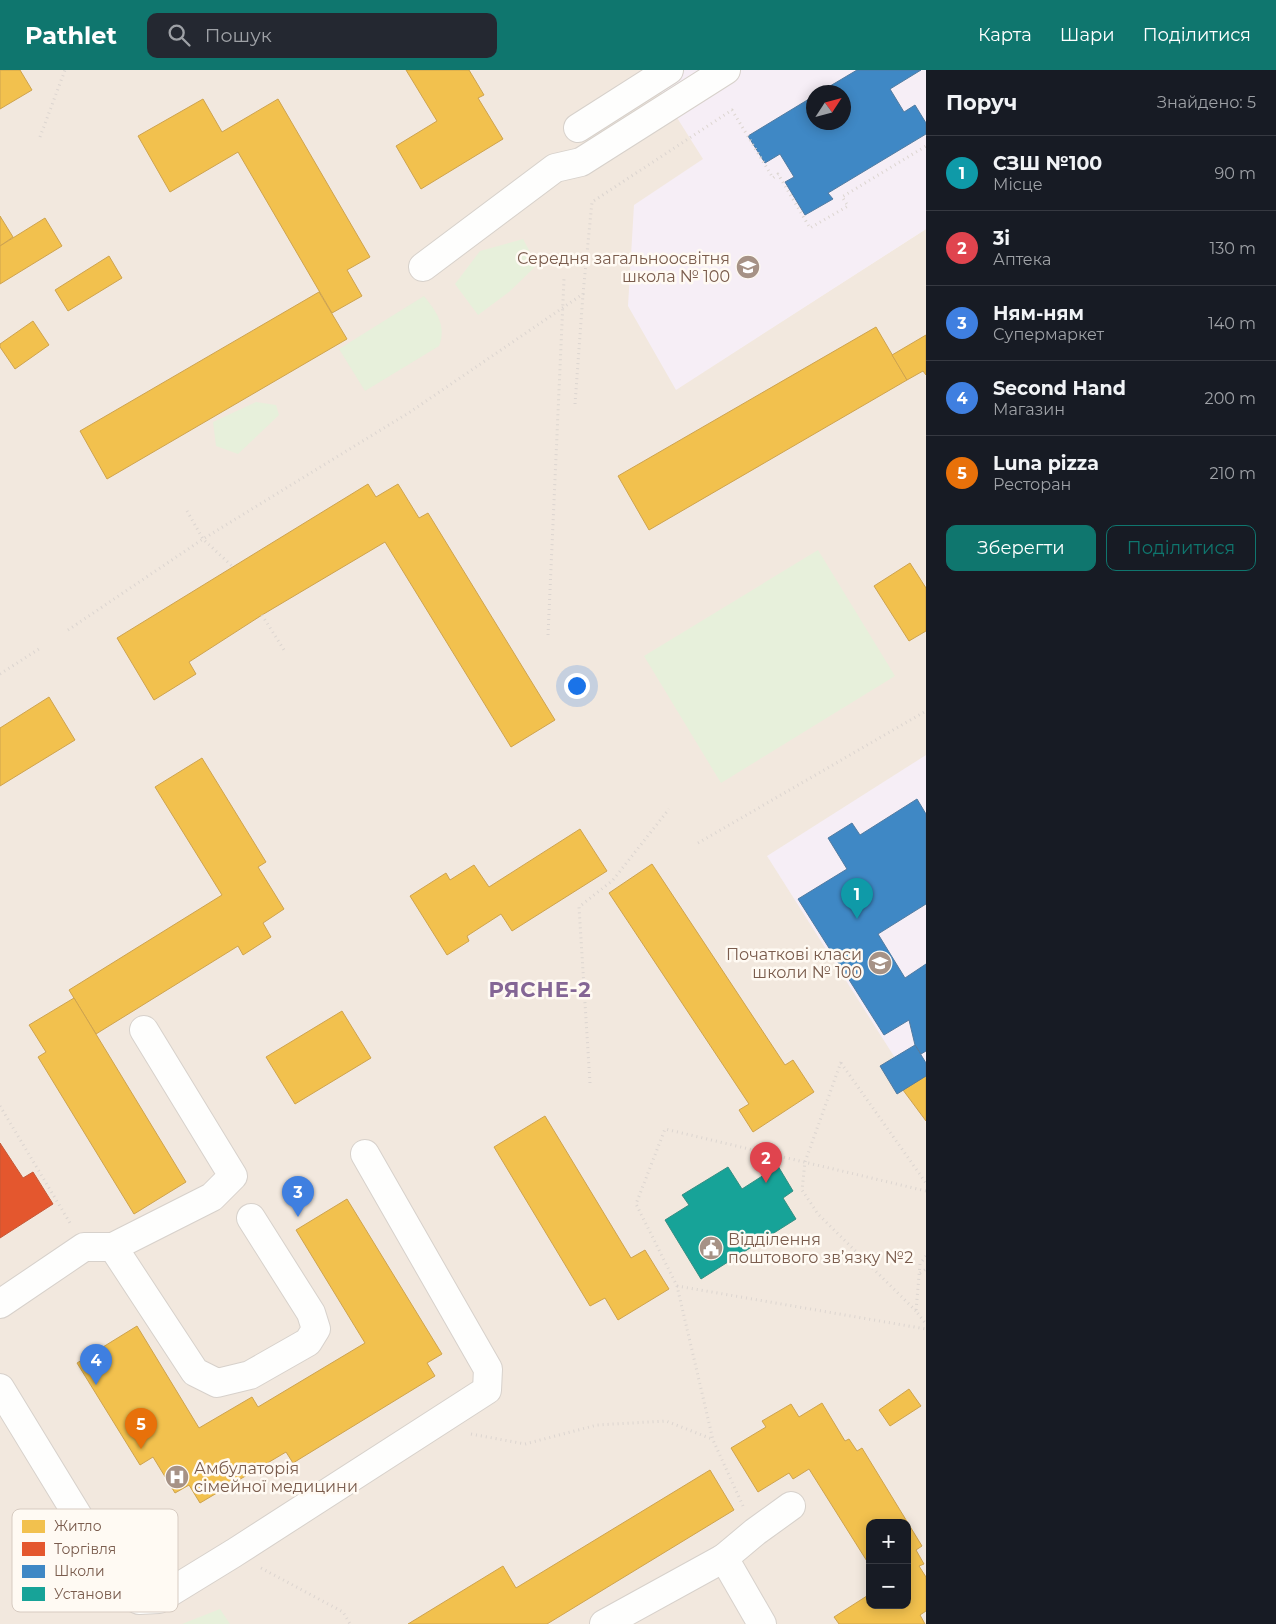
<!DOCTYPE html>
<html lang="uk">
<head>
<meta charset="utf-8">
<style>
	:root { --surface:#171b24; --page:#242831; --text:#f1f3f6; --muted:#9ea1a6; --line:#363941; --accent:#0f766e }
	body { margin:0; font-family:Montserrat,sans-serif; background:var(--page); color:var(--text) }
	.controls { position:absolute; right:15px; bottom:15px; display:grid; overflow:hidden; border-radius:10px; box-shadow:0 2px 12px #0003 }
	.controls button { width:45px; height:45px; display:grid; place-items:center; padding:0; border:0; border-bottom:1px solid var(--line); background:var(--surface); color:var(--text); font:25px sans-serif }
	.compass { position:absolute; left:806px; top:15px; width:45px; height:45px; border-radius:50%; background:var(--surface); box-shadow:0 2px 12px #0003; rotate:54deg }
	.you { position:absolute; left:576px; top:615px; width:18px; height:18px; margin:-12px; border:4px solid #fff; border-radius:50%; background:#1a73e8; box-shadow:0 0 0 8px #1a73e833 }
	.badge { display:grid; place-items:center; width:32px; height:32px; border-radius:50%; background:var(--accent); color:#fff; font-size:16px; font-weight:700 }
	.pin { position:absolute; translate:-50% -41px; filter:drop-shadow(0 1px 2px #0008) }
	.pin::after { content:''; position:absolute; top:26px; width:18px; height:15px; background:inherit; clip-path:polygon(0 0,100% 0,50% 100%) }
	.list { margin:0; padding:0; list-style:none }
	h2 { display:flex; justify-content:space-between; align-items:center; height:65px; margin:0; padding:0 20px; font-size:21px }
	h2 small { font-size:16px; font-weight:400; color:var(--muted) }
	.list li { display:grid; grid-template-columns:32px 1fr auto; gap:15px; align-items:center; box-sizing:border-box; height:75px; padding:0 20px; border-top:1px solid var(--line) }
	.list b { display:block; font-size:19px; white-space:nowrap }
	.list p { margin:0; font-size:16px; white-space:nowrap; color:var(--muted) }
	.list em { font-size:16px; font-style:normal; color:var(--muted) }
	.actions { display:flex; gap:10px; padding:15px 20px }
	.actions a { flex:1; padding:11px 0; border:1px solid var(--accent); border-radius:10px; text-align:center; font-size:18px; color:var(--accent) }
	.actions .main { background:var(--accent); color:#fff }
	.icon { flex:none; width:28px; height:28px; fill:none; stroke:currentColor; stroke-width:2; stroke-linecap:round; stroke-linejoin:round }
	.map { position:relative; flex:none; width:926px; height:1554px; overflow:hidden }
	header { display:flex; align-items:center; gap:30px; box-sizing:border-box; height:70px; padding:0 25px; background:var(--accent); color:#fff }
	header strong { font-size:24px }
	nav { display:flex; gap:28px; margin-inline-start:auto; font-size:18px }
	.search { width:350px; height:45px; background:var(--page); display:flex; align-items:center; gap:12px; box-sizing:border-box; padding:0 18px; border-radius:10px; color:var(--muted); font-size:19px }
	main { display:flex }
	aside { flex:1; background:var(--surface) }
	.map>svg:first-child { display:block }
	.residential { fill:#f2e8de; fill-rule:evenodd }
	.education { fill:#f6eef6; fill-rule:evenodd }
	.green { fill:#e7f0db }
	.homes { fill:#f2c14e; stroke:#cea34e }
	.shops { fill:#e4572e; stroke:#c45837 }
	.schools { fill:#3f88c5; stroke:#517ba1 }
	.public { fill:#17a398; stroke:#358e82 }
	.lines { fill:none; stroke-linecap:round; stroke-linejoin:round }
	.minor-casing { stroke:#d7d1cb; stroke-width:30 }
	.path { stroke:#dcd5d0; stroke-width:3; stroke-dasharray:1 4; stroke-linecap:butt }
	.minor { stroke:#fefefd; stroke-width:28 }
	.labels { text-anchor:middle; stroke-width:5; stroke-linejoin:round; paint-order:stroke }
	.poi-label { font-size:16px; fill:#7a5c4d; stroke:#fffaf3; text-anchor:end }
	.district-label { font-size:21px; font-weight:bold; letter-spacing:1px; fill:#846695; stroke:#fffaf3 }
	.key { fill:#fffaf3; stroke:#d7cbc1; stroke-width:1 }
	.key-label { font-size:14px; fill:#7a5c4d }
</style>
</head>
<body>
<header>
<strong>Pathlet</strong>
<div class="search"><svg class="icon" aria-label="search" viewBox="0 0 24 24"><circle cx="10" cy="10" r="6"/><path d="M15 15l6 6"/></svg>Пошук</div>
<nav><a>Карта</a><a>Шари</a><a>Поділитися</a></nav>
</header>
<main>
<div class="map">
<svg width="926" height="1554" viewBox="0 0 926 1554">
	<rect width="100%" height="100%" fill="#f9f5f0"/>
	<path class="residential" d="M0 0H647L704 89 676 319 926 159V1554H0ZM870 1453H907V1535H870Z"/>
	<g class="education">
		<path d="M647 0H926V159L676 320 628 236 634 135 703 89ZM814 22H844V52H814Z"/>
		<path d="M926 685V999L909 1010 767 786Z"/>
	</g>
	<g class="green">
		<path d="M523 169 537 195 509 222 478 245 455 214 480 181Z"/>
		<path d="M424 226C436 241 447 256 439 276L365 321 339 279Z"/>
		<path d="M256 332 276 335 279 345 238 384 216 376 213 352Z"/>
		<path d="M818 480 895 606 721 713 644 586Z"/>
		<path d="M220 1539 230 1554H182Z"/>
	</g>
	<g class="homes">
		<path d="M0 0H20L32 20 0 39Z"/>
		<path d="M406 0H469L484 25 478 28 503 69 421 119 396 76 437 51Z"/>
		<path d="M203 29 222 62 278 29 370 187 347 200 362 226 332 243 238 82 170 122 138 66Z"/>
		<path d="M0 146 13 167 0 176Z"/>
		<path d="M45 148 62 176 0 214V176Z"/>
		<path d="M109 186 122 208 68 241 55 220Z"/>
		<path d="M319 222 347 269 107 409 80 361Z"/>
		<path d="M33 251 49 275 15 299 0 277V274Z"/>
		<path d="M876 257 907 310 649 460 618 406Z"/>
		<path d="M926 265V305L923 301 907 310 892 285Z"/>
		<path d="M368 414 376 427 398 414 419 448 428 443 555 650 511 677 385 472 262 545 189 592 196 604 154 630 117 568Z"/>
		<path d="M910 493 926 518V561L909 571 874 516Z"/>
		<path d="M49 627 75 670 0 716V658Z"/>
		<path d="M202 688 266 792 258 797 284 839 263 853 271 867 243 885 238 876 96 964 69 920 222 825 155 717Z"/>
		<path d="M580 759 607 801 512 861 501 844 467 866 469 871 447 885 410 826 446 803 450 810 474 795 489 817Z"/>
		<path d="M652 794 785 995 793 990 814 1022 753 1062 739 1040 749 1034 609 823Z"/>
		<path d="M74 928 186 1112 134 1144 38 987 46 982 29 955Z"/>
		<path d="M342 941 371 988 295 1034 266 987Z"/>
		<path d="M926 1006V1051L903 1020Z"/>
		<path d="M545 1046 631 1188 645 1180 669 1219 618 1250 605 1228 590 1236 494 1077Z"/>
		<path d="M347 1129 442 1284 427 1293 435 1306 293 1393 286 1382 200 1433 189 1415 175 1423 153 1387 140 1395 77 1293 137 1256 199 1358 252 1327 258 1337 365 1273 296 1160Z"/>
		<path d="M909 1319 921 1336 890 1356 879 1340Z"/>
		<path d="M822 1333 845 1371 849 1369 857 1381 862 1378 922 1476 916 1480 924 1494 919 1496 926 1507V1541L920 1545 925 1554H839L834 1547 870 1524V1535H907V1453H870V1496L809 1399 793 1409 789 1403 758 1422 731 1378 766 1357 762 1351 791 1334 799 1347Z"/>
		<path d="M710 1400 734 1440 547 1554H408L503 1496 516 1518Z"/>
	</g>
	<path class="shops" d="M0 1073 23 1108 33 1102 53 1134 0 1168Z"/>
	<g class="schools">
		<path d="M857 0H921L890 19 904 42 915 35 926 53V64L828 123 833 129 805 145 785 112 794 107 780 84 765 93 748 66 814 26V52H844V22H820Z"/>
		<path d="M917 729 926 744V834L878 864 905 908 926 894V981L921 984 915 975 909 950 884 965 798 829 847 799 828 768 852 753 860 765Z"/>
		<path d="M915 975 926 993V1006L897 1024 880 996Z"/>
	</g>
	<path class="public" d="M778 1096 793 1121 783 1128 796 1149 701 1209 665 1150 689 1135 682 1125 728 1097 742 1119Z"/>
	<g class="lines">
		<g class="minor-casing">
			<g id="minor">
				<path d="M578 58 669 0"/>
				<path d="M423 197 555 98 581 92 726 0"/>
				<path d="M113 1177 195 1302 217 1313 250 1305 308 1272 316 1259 311 1243 251 1148"/>
				<path d="M0 1234 84 1177H113L212 1127 233 1106 144 960"/>
				<path d="M0 1318 125 1523 139 1530 159 1529 234 1483 487 1320 488 1299 365 1084"/>
				<path d="M724 1488 762 1554"/>
				<path d="M604 1554 724 1488 755 1462 791 1436"/>
			</g>
		</g>
		<g class="path">
			<path d="M40 67 65 0"/>
			<path d="M575 334 583 224"/>
			<path d="M187 441 203 469 232 496"/>
			<path d="M262 545 284 580"/>
			<path d="M68 560 203 469 410 342 583 224 592 132 732 40 773 108 778 104 810 158 848 136 842 127 926 76"/>
			<path d="M548 565 564 209"/>
			<path d="M0 604 42 577"/>
			<path d="M698 773 926 641"/>
			<path d="M841 992 805 1092 802 1120 818 1144 916 1241"/>
			<path d="M841 993 926 1113"/>
			<path d="M590 1013 579 837 613 810 669 739"/>
			<path d="M0 1036 70 1153"/>
			<path d="M926 1186 920 1194 916 1241 926 1254"/>
			<path d="M920 1203 926 1199"/>
			<path d="M677 1216 926 1259"/>
			<path d="M471 1364 525 1374 597 1355 666 1351 712 1369"/>
			<path d="M743 1436 713 1370 677 1216 636 1134 665 1059 926 1121"/>
			<path d="M261 1498 343 1542 350 1554"/>
		</g>
		<use href="#minor" class="minor"/>
	</g>
	<defs>
		<g id="school-disc" transform="scale(1.25)"><circle r="9.5" fill="#a69286" stroke="#fffaf3"/><path d="M0-5L7-2L0 1L-7-2ZM-4 1L0 2.5L4 1V4Q0 6-4 4Z" fill="#fff"/></g>
		<g id="civic-disc" transform="scale(1.25)"><circle r="9.5" fill="#a69286" stroke="#fffaf3"/><path d="M-.6-6.5H3V-4.5H.6V-3L4-1V1h2V6H-6V1h2V-1L-.6-3ZM-1.2 2.5V6h2.4V2.5Z" fill="#fff"/></g>
		<g id="hospital-disc" transform="scale(1.25)"><circle r="9.5" fill="#a69286" stroke="#fffaf3"/><path d="M-5-5h3v3.5h4V-5h3V5h-3V1.5h-4V5h-3Z" fill="#fff"/></g>
	</defs>
	<g fill-rule="evenodd">
		<use href="#school-disc" x="748" y="197"/>
		<use href="#school-disc" x="880" y="893"/>
		<use href="#civic-disc" x="711" y="1178"/>
		<use href="#hospital-disc" x="177" y="1407"/>
	</g>
	<g class="labels">
		<g class="poi-label">
			<text x="730" y="194">Середня загальноосвітня<tspan x="730" dy="18">школа № 100</tspan></text>
			<text x="862" y="890">Початкові класи<tspan x="862" dy="18">школи № 100</tspan></text>
			<text x="728" y="1175" text-anchor="start">Відділення<tspan x="728" dy="18">поштового зв’язку №2</tspan></text>
			<text x="194" y="1404" text-anchor="start">Амбулаторія<tspan x="194" dy="18">сімейної медицини</tspan></text>
		</g>
		<g class="district-label">
			<text x="540" y="927">РЯСНЕ-2</text>
		</g>
	</g>
	<rect x="12" y="1439" width="166" height="103" rx="8" class="key"/>
	<rect x="22" y="1450" width="23" height="13" fill="#f2c14e"/>
	<rect x="22" y="1472" width="23" height="14" fill="#e4572e"/>
	<rect x="22" y="1495" width="23" height="13" fill="#3f88c5"/>
	<rect x="22" y="1517" width="23" height="14" fill="#17a398"/>
	<g class="key-label">
		<text x="54" y="1461">Житло</text>
		<text x="54" y="1484">Торгівля</text>
		<text x="54" y="1506">Школи</text>
		<text x="54" y="1529">Установи</text>
	</g>
</svg>
<div class="controls">
<button>+</button>
<button>−</button>
</div>
<svg class="compass" viewBox="-18 -18 36 36"><path d="M0-13l5 13h-10z" fill="#e53935"/><path d="M0 13l5-13h-10z" fill="#9ea1a6"/></svg>
<div class="you"></div>
<div class="pin badge" style="left:857px;top:849px;background:#0f9aa8">1</div>
<div class="pin badge" style="left:766px;top:1113px;background:#e0444e">2</div>
<div class="pin badge" style="left:298px;top:1147px;background:#3f7fe0">3</div>
<div class="pin badge" style="left:96px;top:1315px;background:#3f7fe0">4</div>
<div class="pin badge" style="left:141px;top:1379px;background:#e8710a">5</div>
</div>
<aside>
<h2>Поруч<small>Знайдено: 5</small></h2>
<ul class="list">
<li><span class="badge" style="background:#0f9aa8">1</span><div><b>СЗШ №100</b><p>Місце</p></div><em>90 m</em></li>
<li><span class="badge" style="background:#e0444e">2</span><div><b>3і</b><p>Аптека</p></div><em>130 m</em></li>
<li><span class="badge" style="background:#3f7fe0">3</span><div><b>Ням-ням</b><p>Супермаркет</p></div><em>140 m</em></li>
<li><span class="badge" style="background:#3f7fe0">4</span><div><b>Second Hand</b><p>Магазин</p></div><em>200 m</em></li>
<li><span class="badge" style="background:#e8710a">5</span><div><b>Luna pizza</b><p>Ресторан</p></div><em>210 m</em></li>
</ul>
<div class="actions"><a class="main">Зберегти</a><a>Поділитися</a></div>
</aside>
</main>
</body>
</html>
